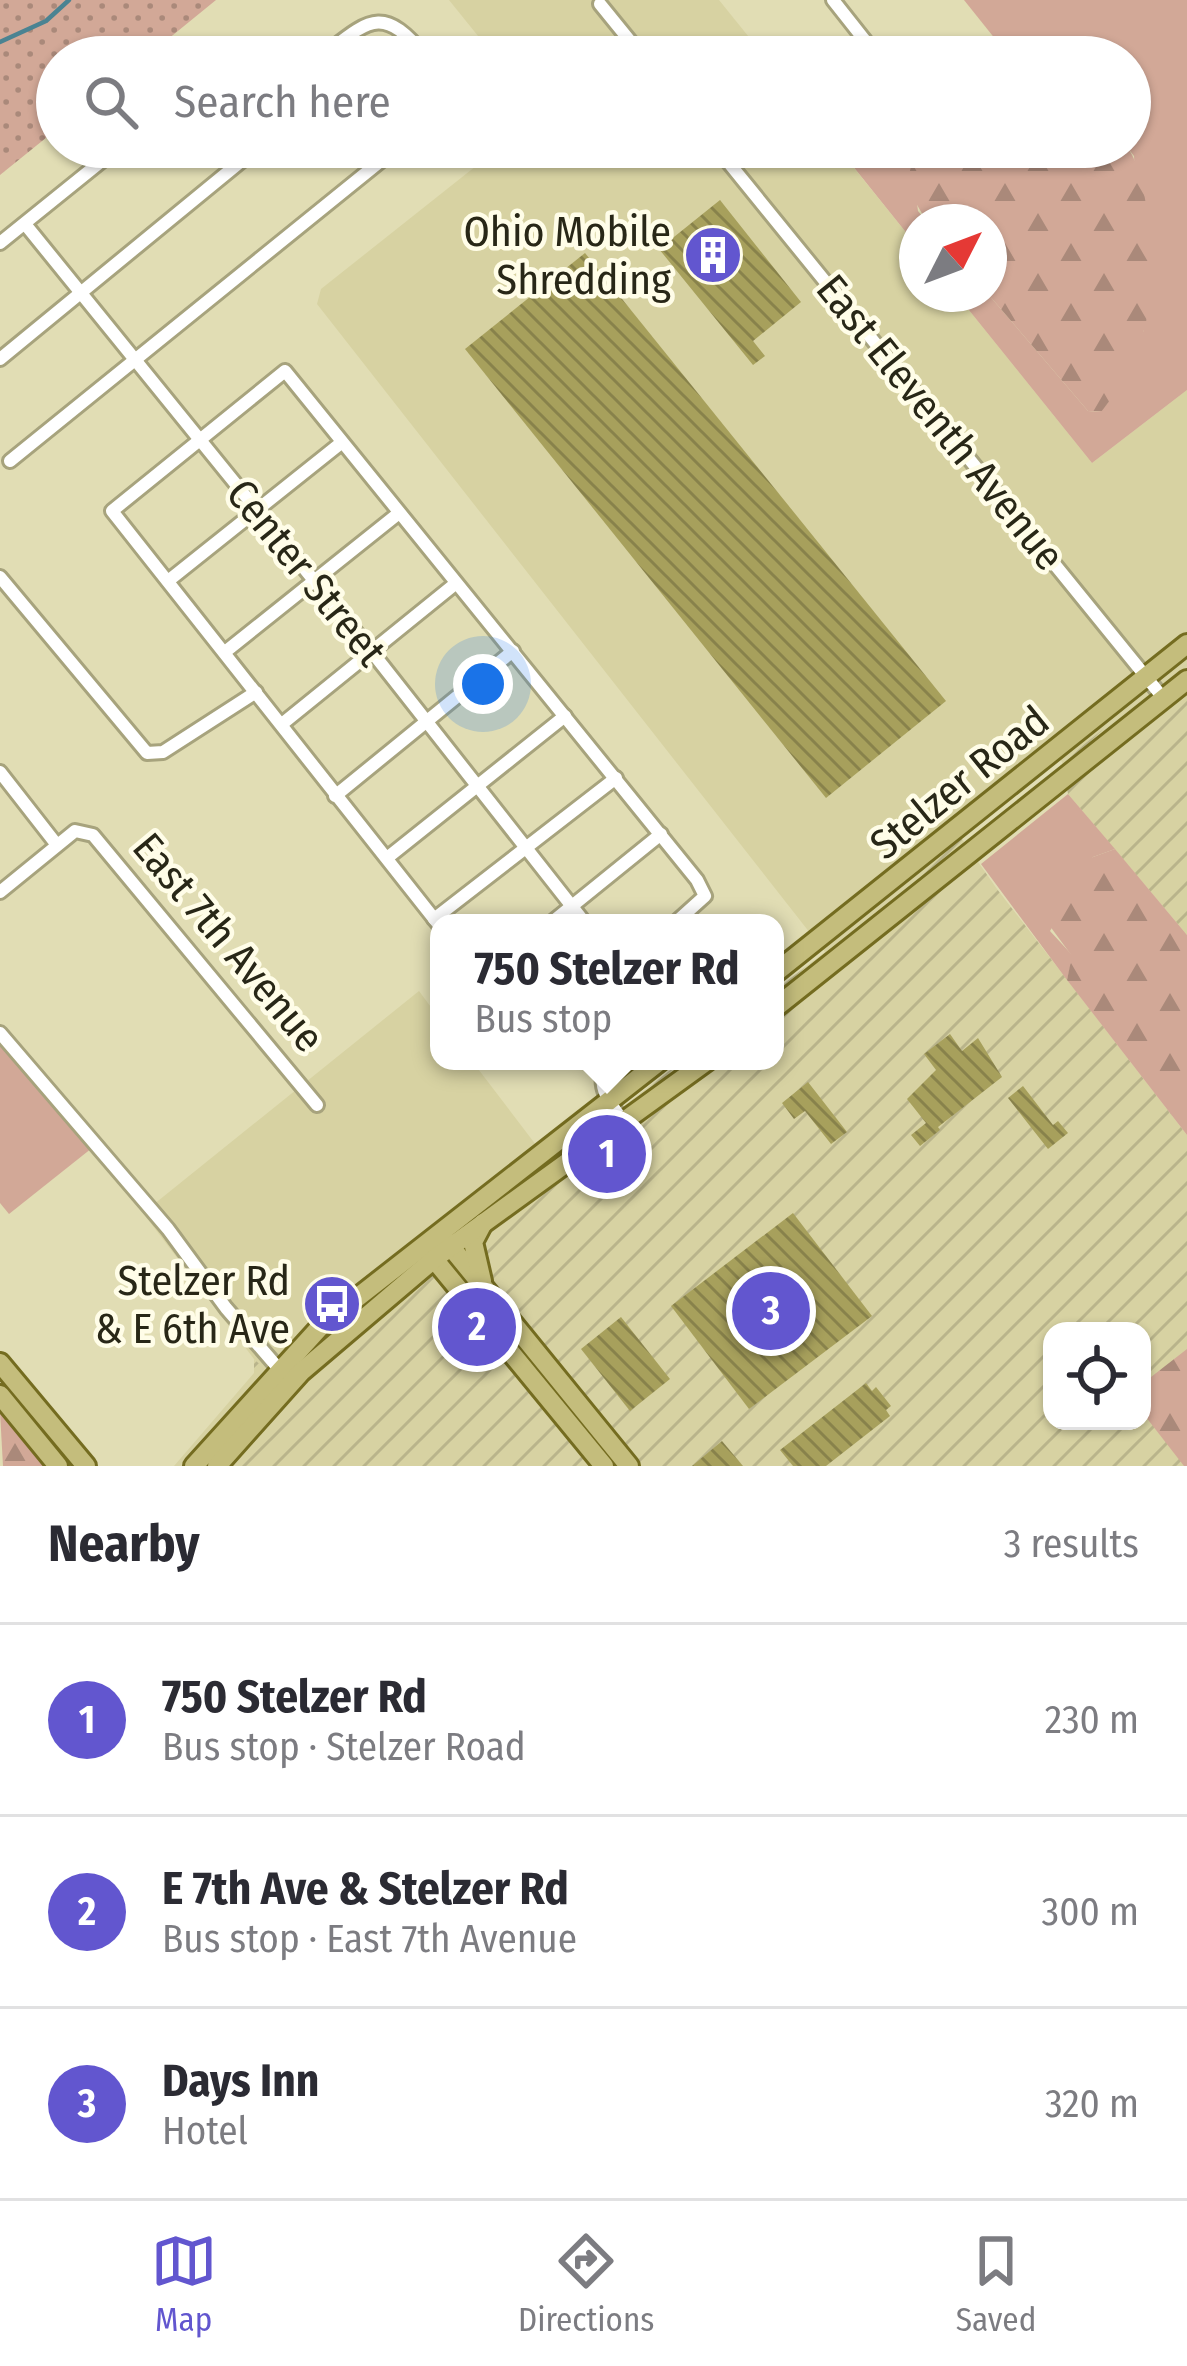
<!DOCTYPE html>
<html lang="en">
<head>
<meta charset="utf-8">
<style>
	:root { --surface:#fff; --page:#f2f2f3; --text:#2b2b33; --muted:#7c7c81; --line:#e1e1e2; --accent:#6256cf }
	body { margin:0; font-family:"Fira Sans Condensed",sans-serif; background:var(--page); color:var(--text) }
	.controls { position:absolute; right:36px; bottom:36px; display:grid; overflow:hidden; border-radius:24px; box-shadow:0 3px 9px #0004 }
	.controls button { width:108px; height:108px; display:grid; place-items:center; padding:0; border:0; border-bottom:3px solid var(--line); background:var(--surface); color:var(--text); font:60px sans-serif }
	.compass { position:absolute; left:899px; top:204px; width:108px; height:108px; border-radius:50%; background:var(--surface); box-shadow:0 3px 9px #0004; rotate:48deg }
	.you { position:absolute; left:483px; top:684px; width:42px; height:42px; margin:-30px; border:9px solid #fff; border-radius:50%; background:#1a73e8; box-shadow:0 0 0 18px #1a73e833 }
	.badge { display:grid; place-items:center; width:78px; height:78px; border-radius:50%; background:var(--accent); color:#fff; font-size:39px; font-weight:700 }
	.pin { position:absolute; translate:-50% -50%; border:6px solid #fff; box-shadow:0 3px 12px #0006 }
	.popup { position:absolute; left:430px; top:914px; width:354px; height:156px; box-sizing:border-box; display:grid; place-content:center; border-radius:24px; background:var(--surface); filter:drop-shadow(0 3px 9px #0005); font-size:39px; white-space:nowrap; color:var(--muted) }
	.popup b { font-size:45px; color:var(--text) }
	.popup::after { content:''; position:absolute; left:50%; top:100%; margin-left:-24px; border:24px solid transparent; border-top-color:var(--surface) }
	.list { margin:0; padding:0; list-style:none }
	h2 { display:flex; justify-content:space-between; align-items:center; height:156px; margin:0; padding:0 48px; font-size:51px }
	h2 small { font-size:39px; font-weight:400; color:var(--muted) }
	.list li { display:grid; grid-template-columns:78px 1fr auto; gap:36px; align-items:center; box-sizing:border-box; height:192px; padding:0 48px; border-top:3px solid var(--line) }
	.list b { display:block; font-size:45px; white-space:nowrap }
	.list p { margin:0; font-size:39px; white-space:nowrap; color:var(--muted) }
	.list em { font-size:39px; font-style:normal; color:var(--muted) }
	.icon { flex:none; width:66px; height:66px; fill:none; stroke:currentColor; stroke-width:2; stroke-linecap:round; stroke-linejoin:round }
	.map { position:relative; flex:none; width:1187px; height:1466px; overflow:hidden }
	.search { position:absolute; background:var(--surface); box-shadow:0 3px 9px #0004; left:36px; right:36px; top:36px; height:132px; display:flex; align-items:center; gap:30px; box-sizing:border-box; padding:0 42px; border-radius:66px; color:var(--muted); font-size:45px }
	.sheet { height:732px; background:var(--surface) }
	nav { display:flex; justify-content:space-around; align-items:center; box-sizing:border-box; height:168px; border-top:3px solid var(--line); background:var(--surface); font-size:33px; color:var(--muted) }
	nav a { display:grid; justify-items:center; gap:6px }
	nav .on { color:var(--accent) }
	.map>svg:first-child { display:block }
	.built { fill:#d7d2a2 }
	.industrial { fill:url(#industrial-furrows); fill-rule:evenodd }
	.grass { fill:#d2a897 }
	.forest { fill:url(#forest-firs) }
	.park { fill:url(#park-dots) }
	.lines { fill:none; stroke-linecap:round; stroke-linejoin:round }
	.stream { stroke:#4a8392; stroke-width:4.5 }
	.building { fill:url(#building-back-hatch) }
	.minor-casing { stroke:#a7a37d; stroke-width:18 }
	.primary-casing { stroke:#746c20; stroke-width:24 }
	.minor { stroke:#fff; stroke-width:12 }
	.primary { stroke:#c4bd7c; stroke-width:18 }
	.labels { text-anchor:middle; stroke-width:9; stroke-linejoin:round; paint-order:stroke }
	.poi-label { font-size:42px; fill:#282717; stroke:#fffde8; text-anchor:end }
	.street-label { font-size:42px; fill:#282717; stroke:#fffde8 }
</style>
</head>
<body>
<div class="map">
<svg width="1187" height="1466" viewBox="0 0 1187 1466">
	<defs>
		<pattern id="industrial-furrows" width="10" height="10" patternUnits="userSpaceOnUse" patternTransform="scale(3)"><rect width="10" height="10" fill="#d7d2a2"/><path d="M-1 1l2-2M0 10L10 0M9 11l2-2" fill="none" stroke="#b9b48b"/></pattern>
		<pattern id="forest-firs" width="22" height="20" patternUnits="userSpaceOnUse" patternTransform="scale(3)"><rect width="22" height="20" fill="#d2a897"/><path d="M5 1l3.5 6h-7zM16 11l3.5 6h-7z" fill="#aa897a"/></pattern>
		<pattern id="park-dots" width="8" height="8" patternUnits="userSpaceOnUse" patternTransform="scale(3)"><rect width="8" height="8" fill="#d2a897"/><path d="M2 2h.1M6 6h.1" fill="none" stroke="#aa897a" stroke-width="1.8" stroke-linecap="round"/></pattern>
		<pattern id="building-back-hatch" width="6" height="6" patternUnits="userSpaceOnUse" patternTransform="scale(3)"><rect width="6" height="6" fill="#a7a05c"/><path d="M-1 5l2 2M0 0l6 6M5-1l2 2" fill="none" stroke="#88824b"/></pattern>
	</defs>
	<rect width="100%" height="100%" fill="#e1ddb4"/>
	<g class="built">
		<path d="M449 0H719L765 57H495Z"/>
		<path d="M500 147H837L917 246V294H956L1092 463 1187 390V662L1062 762 1045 742 810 933 317 304 321 289Z"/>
		<path d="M419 991 439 1018V1061H472L549 1162 321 1340 277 1381 254 1359 143 1213Z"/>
	</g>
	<g class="industrial">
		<path d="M1187 662V935L1068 794 1062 762Z"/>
		<path d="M948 819 997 889 1187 1135V1466H174L254 1373V1359L278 1381 321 1340 682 1061H775V990L825 952 810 933ZM1052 1331H1142V1421H1052Z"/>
	</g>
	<g class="grass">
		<path d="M964 0H1187V390L1092 463 956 294H988L1088 411 1100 412 1107 404 1144 330 1134 156 1127 147 1130 57H1064L1058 52 1039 50 1030 57H985L1000 45Z"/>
		<path d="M873 147H924L912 163 918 211 927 222H917V246L852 165Z"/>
		<path d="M1068 794 1115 849 1093 857 1050 931 1073 956 1067 980 981 864Z"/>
		<path d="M0 1039 92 1148 9 1214 0 1203Z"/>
	</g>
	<g class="forest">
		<path d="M924 147H1127C1152 178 1156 291 1144 330 1137 355 1118 392 1101 412L1088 411 988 294 989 222H927L906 186 912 163Z"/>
		<path d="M1115 849 1187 935V1135L1067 980 1072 956 1038 910 1039 902 1093 857Z"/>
		<path d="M1187 1349V1466H1184L1142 1412V1384Z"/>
		<path d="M0 1412 46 1466H3Z"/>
	</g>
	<path class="park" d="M0 0H216L146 57H57V129L0 175Z"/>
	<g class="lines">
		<path class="stream" d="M0 42 46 21 69 0"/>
	</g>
	<g class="building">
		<path d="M720 200 801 302 753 341 765 356 753 365 659 249Z"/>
		<path d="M585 253 946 701 826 798 465 349Z"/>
		<path d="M950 1034 962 1051 978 1038 1002 1077 938 1127 940 1130 920 1146 911 1135 926 1123 907 1099 936 1070 924 1054Z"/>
		<path d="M808 1082 847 1132 831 1144 805 1111 794 1119 782 1103Z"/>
		<path d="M1023 1086 1053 1125 1058 1121 1068 1133 1048 1149 1008 1098Z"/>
		<path d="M793 1213 872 1316 749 1409 671 1306Z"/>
		<path d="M621 1317 670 1379 630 1411 581 1349Z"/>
		<path d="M866 1383 872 1391 876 1387 891 1406 886 1410 890 1416 826 1466H793L780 1450Z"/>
		<path d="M722 1441 743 1466H692Z"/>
	</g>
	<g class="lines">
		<g class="minor-casing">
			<g id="minor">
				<path d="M833 0 878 57"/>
				<path d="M600 4 643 57"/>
				<path d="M321 57C369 20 382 3 426 57"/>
				<path d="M716 147 1164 699"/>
				<path d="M25 224 372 652 585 923"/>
				<path d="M0 243 119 147"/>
				<path d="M0 359 245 158 254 147"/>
				<path d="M10 461 398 147"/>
				<path d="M0 577 147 753 163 752 256 692"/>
				<path d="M168 581 341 443"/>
				<path d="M225 652 399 513"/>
				<path d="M282 724 455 584"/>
				<path d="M0 772 57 845"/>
				<path d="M335 796 513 651"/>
				<path d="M387 858 565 716"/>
				<path d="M0 892 75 831 93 835 317 1105"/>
				<path d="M434 919 616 778"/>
				<path d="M551 923 661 834"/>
				<path d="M439 925 112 511 285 371 697 880 705 896 675 923"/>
				<path d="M0 1033 168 1229 226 1308 279 1369"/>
				<path d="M609 1061C593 1086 610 1103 625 1123"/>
			</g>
		</g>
		<g class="primary-casing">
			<g id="primary">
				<path d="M775 973 1187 644"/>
				<path d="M775 1008 1187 680"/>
				<path d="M442 1236 629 1466"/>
				<path d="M429 1253 604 1466"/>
				<path d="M482 1281 473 1242 483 1223"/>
				<path d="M0 1363 86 1466"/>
				<path d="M0 1395 58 1466"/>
				<path d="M194 1466 321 1326 660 1061"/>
				<path d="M217 1466 301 1372 434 1259 707 1061"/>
			</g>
		</g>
		<use href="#minor" class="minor"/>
		<use href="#primary" class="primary"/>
	</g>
	<defs>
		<g id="building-disc" transform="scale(3)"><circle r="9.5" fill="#6256cf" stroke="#fffde8"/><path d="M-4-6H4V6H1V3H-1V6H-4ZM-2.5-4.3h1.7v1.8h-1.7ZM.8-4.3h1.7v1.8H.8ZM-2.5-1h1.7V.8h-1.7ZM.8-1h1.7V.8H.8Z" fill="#fff"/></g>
		<g id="bus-disc" transform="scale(3)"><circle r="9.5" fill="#6256cf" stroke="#fffde8"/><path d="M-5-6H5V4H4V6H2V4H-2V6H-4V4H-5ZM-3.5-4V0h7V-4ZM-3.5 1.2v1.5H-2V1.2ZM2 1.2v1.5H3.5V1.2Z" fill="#fff"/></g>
	</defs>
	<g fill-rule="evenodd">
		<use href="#building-disc" x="713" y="255"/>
		<use href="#bus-disc" x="332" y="1304"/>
	</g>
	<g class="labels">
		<g class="poi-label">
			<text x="671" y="246">Ohio Mobile<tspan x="671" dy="48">Shredding</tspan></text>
			<text x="290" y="1295">Stelzer Rd<tspan x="290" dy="48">&amp; E 6th Ave</tspan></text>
		</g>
		<g class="street-label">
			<text transform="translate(941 422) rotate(51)" y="15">East Eleventh Avenue</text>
			<text transform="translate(307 572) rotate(51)" y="15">Center Street</text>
			<text transform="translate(959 782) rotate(-39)" y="15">Stelzer Road</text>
			<text transform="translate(229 942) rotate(50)" y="15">East 7th Avenue</text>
		</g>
	</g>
</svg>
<div class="controls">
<button><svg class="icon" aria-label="locate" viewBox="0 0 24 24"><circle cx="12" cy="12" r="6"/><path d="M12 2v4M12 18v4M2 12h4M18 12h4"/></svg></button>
</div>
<svg class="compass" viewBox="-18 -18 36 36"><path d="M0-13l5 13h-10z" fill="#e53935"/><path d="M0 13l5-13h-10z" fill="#7c7c81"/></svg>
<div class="you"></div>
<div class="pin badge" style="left:607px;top:1154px">1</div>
<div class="popup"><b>750 Stelzer Rd</b>Bus stop</div>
<div class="pin badge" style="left:477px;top:1327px">2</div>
<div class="pin badge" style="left:771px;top:1311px">3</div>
<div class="search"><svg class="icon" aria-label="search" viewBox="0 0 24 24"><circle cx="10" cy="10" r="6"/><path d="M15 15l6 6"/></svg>Search here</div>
</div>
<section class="sheet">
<h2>Nearby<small>3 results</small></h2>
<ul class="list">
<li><span class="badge">1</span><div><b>750 Stelzer Rd</b><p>Bus stop · Stelzer Road</p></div><em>230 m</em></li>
<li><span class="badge">2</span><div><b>E 7th Ave &amp; Stelzer Rd</b><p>Bus stop · East 7th Avenue</p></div><em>300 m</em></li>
<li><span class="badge">3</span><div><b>Days Inn</b><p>Hotel</p></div><em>320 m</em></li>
</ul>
</section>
<nav>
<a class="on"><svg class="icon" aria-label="map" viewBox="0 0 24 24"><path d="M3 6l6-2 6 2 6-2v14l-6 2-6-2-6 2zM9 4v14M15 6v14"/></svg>Map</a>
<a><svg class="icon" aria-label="directions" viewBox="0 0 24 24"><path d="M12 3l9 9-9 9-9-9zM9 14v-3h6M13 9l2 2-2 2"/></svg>Directions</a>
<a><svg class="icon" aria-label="saved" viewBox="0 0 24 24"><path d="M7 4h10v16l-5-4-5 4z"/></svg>Saved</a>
</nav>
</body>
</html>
